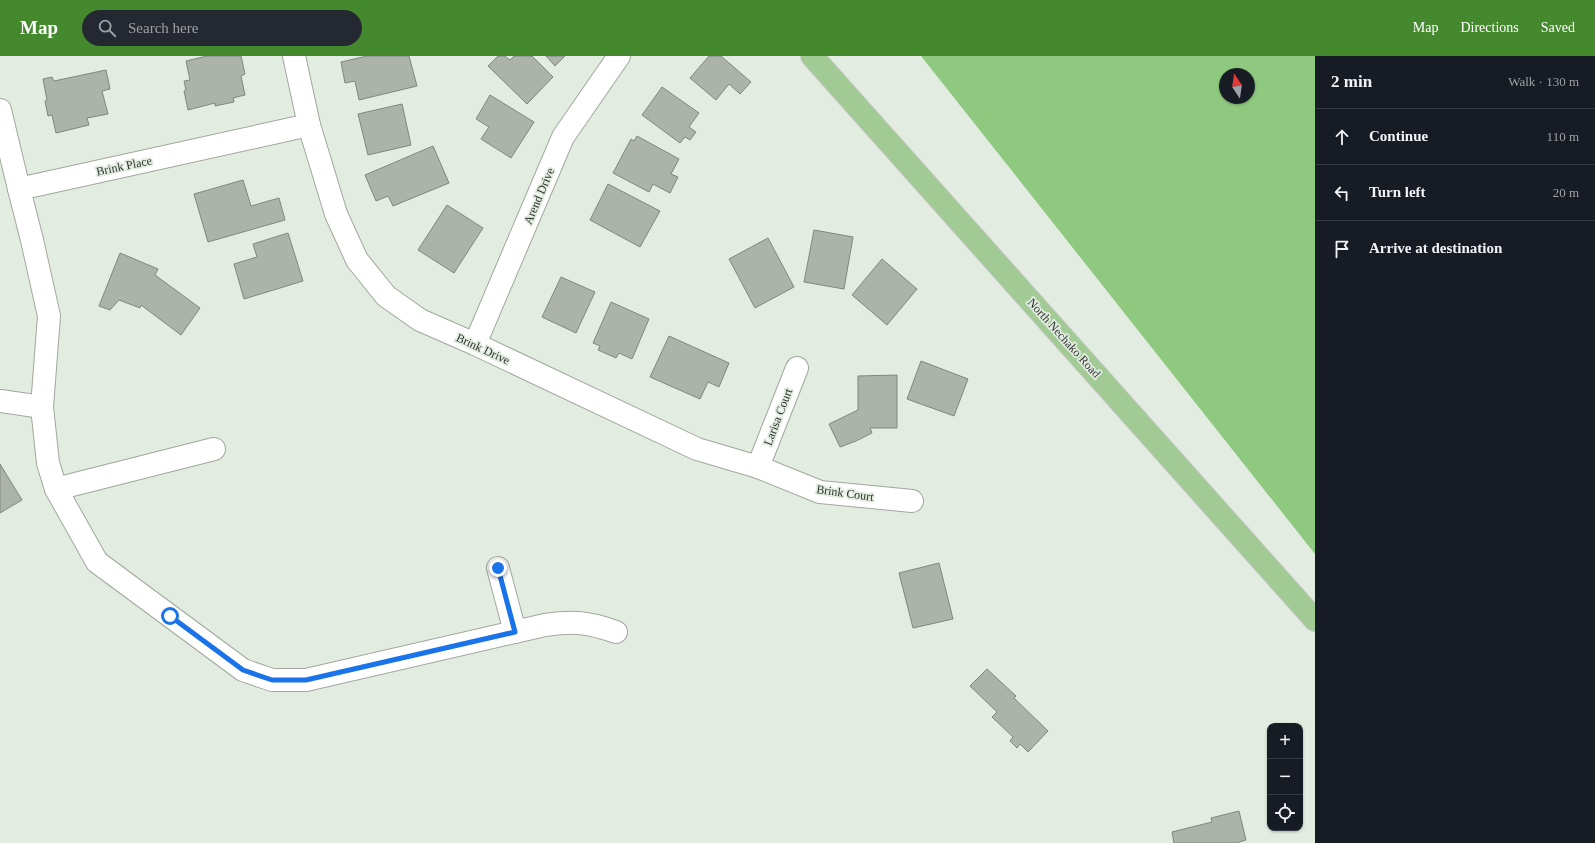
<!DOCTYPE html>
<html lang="en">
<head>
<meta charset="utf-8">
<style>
	:root { --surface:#171b24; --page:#242831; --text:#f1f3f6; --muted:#9ea1a6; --line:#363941; --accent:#44892d }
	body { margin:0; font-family:"Times New Roman",serif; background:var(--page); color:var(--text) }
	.controls { position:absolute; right:12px; bottom:12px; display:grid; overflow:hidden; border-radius:8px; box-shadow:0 1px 3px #0004 }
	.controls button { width:36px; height:36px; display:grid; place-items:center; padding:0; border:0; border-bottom:1px solid var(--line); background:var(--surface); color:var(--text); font:20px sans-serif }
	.compass { position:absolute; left:1219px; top:12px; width:36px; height:36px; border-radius:50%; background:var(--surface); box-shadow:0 1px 3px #0004; rotate:347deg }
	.stop { position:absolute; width:12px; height:12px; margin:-9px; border:3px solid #1a73e8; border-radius:50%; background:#fff }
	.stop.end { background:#1a73e8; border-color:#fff; box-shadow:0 1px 4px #0008 }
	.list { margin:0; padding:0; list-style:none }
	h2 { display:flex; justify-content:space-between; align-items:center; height:52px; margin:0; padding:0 16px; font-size:17px }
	h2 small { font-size:13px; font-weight:400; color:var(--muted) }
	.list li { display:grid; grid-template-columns:26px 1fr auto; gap:12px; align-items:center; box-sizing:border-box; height:56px; padding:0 16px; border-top:1px solid var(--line) }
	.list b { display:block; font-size:15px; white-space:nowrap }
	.list em { font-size:13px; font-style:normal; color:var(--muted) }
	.icon { flex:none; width:22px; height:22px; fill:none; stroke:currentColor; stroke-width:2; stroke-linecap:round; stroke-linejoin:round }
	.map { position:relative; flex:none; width:1315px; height:787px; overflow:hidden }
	header { display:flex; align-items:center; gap:24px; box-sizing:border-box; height:56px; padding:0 20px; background:var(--accent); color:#fff }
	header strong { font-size:19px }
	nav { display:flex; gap:22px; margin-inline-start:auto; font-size:14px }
	.search { width:280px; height:36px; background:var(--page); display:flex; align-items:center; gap:10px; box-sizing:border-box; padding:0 14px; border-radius:22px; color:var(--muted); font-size:15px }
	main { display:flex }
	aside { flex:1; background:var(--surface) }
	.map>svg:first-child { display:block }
	.forest { fill:#8fc97f; fill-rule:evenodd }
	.building { fill:#acb4a9; stroke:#80887e }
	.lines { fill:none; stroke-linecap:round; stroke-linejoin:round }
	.minor-casing { stroke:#a0a89d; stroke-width:24 }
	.major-casing { stroke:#c9cac9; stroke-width:24 }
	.minor { stroke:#fff; stroke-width:22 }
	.major { stroke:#a1ca94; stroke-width:22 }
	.route { stroke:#1a73e8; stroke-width:5 }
	.labels { text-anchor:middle; stroke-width:3.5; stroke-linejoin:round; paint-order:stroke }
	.street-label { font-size:12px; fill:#2f332e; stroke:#e2ece0 }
</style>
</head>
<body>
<header>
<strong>Map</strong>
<div class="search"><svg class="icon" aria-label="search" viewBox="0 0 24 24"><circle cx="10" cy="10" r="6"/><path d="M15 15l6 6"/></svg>Search here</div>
<nav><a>Map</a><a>Directions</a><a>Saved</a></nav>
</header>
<main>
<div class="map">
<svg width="1315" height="787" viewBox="0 0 1315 787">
	<rect width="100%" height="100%" fill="#e2ece0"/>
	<path class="forest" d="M921 0H1315V498ZM1225 18H1249V42H1225Z"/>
	<g class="building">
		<path d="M207 0H241L245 18 241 20 245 39 233 42 234 46 215 50V47L188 54 184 35 186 34 184 25 190 24 186 5Z"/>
		<path d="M367 0H409L417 30 359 44 355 25 345 27 341 6Z"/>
		<path d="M498 0H505L510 4 514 0H532L553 21 527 48 488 10Z"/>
		<path d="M546 0H565L555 10Z"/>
		<path d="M709 0H721L751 26 740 38 729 28 716 44 690 22Z"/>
		<path d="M106 14 110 33 102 35 108 58 87 62 89 69 56 77 52 59 48 60 45 45 47 44 43 23 52 21 54 25Z"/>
		<path d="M662 31 699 57 689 71 696 76 690 84 685 81 680 87 642 59Z"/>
		<path d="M490 39 534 66 511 102 481 83 489 71 476 63Z"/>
		<path d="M402 48 411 89 368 99 358 58Z"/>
		<path d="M637 80 679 103 671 118 678 121 670 137 653 128 649 136 613 117 631 83 634 85Z"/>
		<path d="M433 90 449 127 393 150 388 140 376 145 365 119Z"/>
		<path d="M243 124 251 150 279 142 285 164 208 186 194 138Z"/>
		<path d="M608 128 660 155 640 191 590 164Z"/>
		<path d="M447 149 483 172 454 217 418 194Z"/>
		<path d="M814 174 853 181 844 233 804 226Z"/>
		<path d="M288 177 303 225 244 243 234 208 257 201 253 188Z"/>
		<path d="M768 182 794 231 755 252 729 203Z"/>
		<path d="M120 197 158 213 155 219 200 252 181 279 141 249 140 252 119 244 110 254 99 250Z"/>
		<path d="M882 203 917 233 887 269 852 239Z"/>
		<path d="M561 221 595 236 576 277 542 261Z"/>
		<path d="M611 246 649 263 632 303 619 297 616 302 598 294 600 290 593 287Z"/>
		<path d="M669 280 729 307 719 331 708 326 700 343 650 321Z"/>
		<path d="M921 305 968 323 954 360 907 343Z"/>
		<path d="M897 319V372H870L872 377 856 385 840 391 829 368 858 354V320Z"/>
		<path d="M0 408 22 444 0 457Z"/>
		<path d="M939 507 953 563 913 572 899 517Z"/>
		<path d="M987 613 1016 640 1014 642 1048 675 1028 696 1020 688 1017 692 1010 685 1013 681 992 661 997 656 970 630Z"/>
		<path d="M1239 755 1246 784 1236 787H1174L1172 776 1212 766 1211 762Z"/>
	</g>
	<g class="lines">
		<g class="minor-casing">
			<g id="minor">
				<path d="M294 0 309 69 336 158 357 204 386 240 420 264 475 288 697 393 758 411 820 436 912 445"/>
				<path d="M0 54 19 133 309 69"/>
				<path d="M19 133 32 184 49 260 42 351 48 407 56 433 97 506 243 614 272 624H306L545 569C575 565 588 566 616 576"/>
				<path d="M475 288 563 81 619 0"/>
				<path d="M0 345 42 351"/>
				<path d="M758 411 797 312"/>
				<path d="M56 433 214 393"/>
				<path d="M498 512 515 576"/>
			</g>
		</g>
		<g class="major-casing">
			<path id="major" d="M812 0 1315 564"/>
		</g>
		<use href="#minor" class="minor"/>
		<use href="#major" class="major"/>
	</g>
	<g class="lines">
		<path class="route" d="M170 560 243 614 272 624H306L515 576 498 512"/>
	</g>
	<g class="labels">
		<g class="street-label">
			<text transform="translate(124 110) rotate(-12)" y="4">Brink Place</text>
			<text transform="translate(539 140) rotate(-67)" y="4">Arend Drive</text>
			<text transform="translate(1064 282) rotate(48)" y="4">North Nechako Road</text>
			<text transform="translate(483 293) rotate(25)" y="4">Brink Drive</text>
			<text transform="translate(778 361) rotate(-69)" y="4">Larisa Court</text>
			<text transform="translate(845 437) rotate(8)" y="4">Brink Court</text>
		</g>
	</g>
</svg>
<div class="controls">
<button>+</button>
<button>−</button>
<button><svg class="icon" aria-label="locate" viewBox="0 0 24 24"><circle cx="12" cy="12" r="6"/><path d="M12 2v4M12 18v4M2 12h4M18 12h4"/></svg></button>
</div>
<svg class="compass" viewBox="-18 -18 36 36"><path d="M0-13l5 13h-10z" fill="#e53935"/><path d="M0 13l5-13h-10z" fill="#9ea1a6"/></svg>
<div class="stop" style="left:170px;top:560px"></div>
<div class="stop end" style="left:498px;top:512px"></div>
</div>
<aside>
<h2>2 min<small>Walk · 130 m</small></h2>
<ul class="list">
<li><svg class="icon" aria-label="ahead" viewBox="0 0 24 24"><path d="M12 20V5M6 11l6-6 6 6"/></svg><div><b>Continue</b></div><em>110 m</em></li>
<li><svg class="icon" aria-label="left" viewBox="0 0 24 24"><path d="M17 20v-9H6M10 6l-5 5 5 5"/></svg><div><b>Turn left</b></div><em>20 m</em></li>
<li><svg class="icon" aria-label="arrive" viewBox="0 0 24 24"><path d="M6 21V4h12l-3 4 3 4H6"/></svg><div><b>Arrive at destination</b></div></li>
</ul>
</aside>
</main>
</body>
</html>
